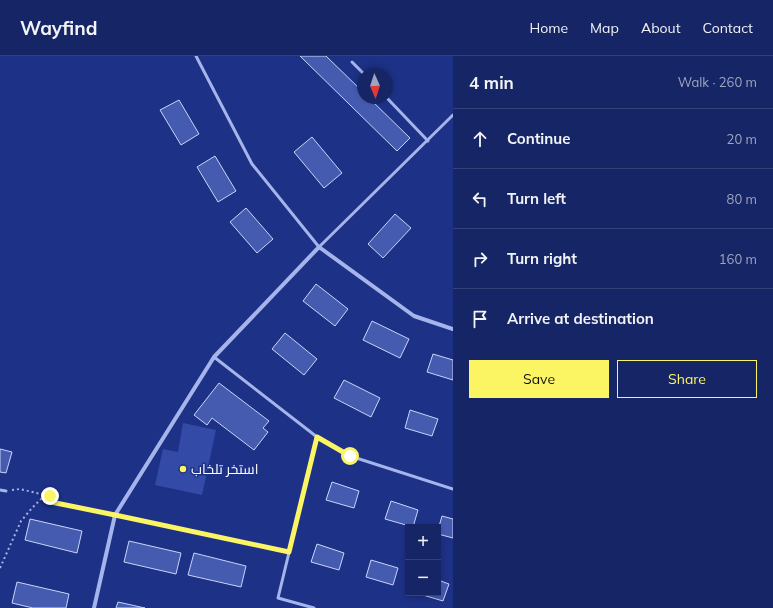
<!DOCTYPE html>
<html lang="en">
<head>
<meta charset="utf-8">
<style>
	:root { --surface:#162565; --page:#23316e; --text:#f1f3f6; --muted:#9ea5bf; --line:#354279; --accent:#fbf463 }
	body { margin:0; font-family:Mulish,Cairo,sans-serif; background:var(--page); color:var(--text) }
	.controls { position:absolute; right:12px; bottom:12px; display:grid; overflow:hidden; border-radius:0px; box-shadow:0 2px 6px #0003 }
	.controls button { width:36px; height:36px; display:grid; place-items:center; padding:0; border:0; border-bottom:1px solid var(--line); background:var(--surface); color:var(--text); font:20px sans-serif }
	.compass { position:absolute; left:357px; top:12px; width:36px; height:36px; border-radius:50%; background:var(--surface); box-shadow:0 2px 6px #0003; rotate:177deg }
	.stop { position:absolute; width:12px; height:12px; margin:-9px; border:3px solid #fbf463; border-radius:50%; background:#fff }
	.stop.end { background:#fbf463; border-color:#fff; box-shadow:0 1px 4px #0008 }
	.list { margin:0; padding:0; list-style:none }
	h2 { display:flex; justify-content:space-between; align-items:center; height:52px; margin:0; padding:0 16px; font-size:17px }
	h2 small { font-size:13px; font-weight:400; color:var(--muted) }
	.list li { display:grid; grid-template-columns:26px 1fr auto; gap:12px; align-items:center; box-sizing:border-box; height:60px; padding:0 16px; border-top:1px solid var(--line) }
	.list b { display:block; font-size:15px; white-space:nowrap }
	.list em { font-size:13px; font-style:normal; color:var(--muted) }
	.actions { display:flex; gap:8px; padding:12px 16px }
	.actions a { flex:1; padding:9px 0; border:1px solid var(--accent); border-radius:0px; text-align:center; font-size:14px; color:var(--accent) }
	.actions .main { background:var(--accent); color:#111 }
	.icon { flex:none; width:22px; height:22px; fill:none; stroke:currentColor; stroke-width:2; stroke-linecap:round; stroke-linejoin:round }
	.map { position:relative; flex:none; width:453px; height:552px; overflow:hidden }
	header { display:flex; align-items:center; gap:24px; box-sizing:border-box; height:56px; padding:0 20px; background:var(--surface); border-bottom:1px solid var(--line) }
	header strong { font-size:19px }
	nav { display:flex; gap:22px; margin-inline-start:auto; font-size:14px }
	main { display:flex }
	aside { flex:1; background:var(--surface) }
	.map>svg:first-child { display:block }
	.green { fill:#334ba6 }
	.building { fill:#455bb0; stroke:#cad4f8 }
	.lines { fill:none; stroke-linecap:round; stroke-linejoin:round }
	.path { stroke:#a5b4eb; stroke-width:2; stroke-dasharray:2 3; stroke-linecap:butt }
	.lane { stroke:#a5b4eb; stroke-width:3 }
	.street { stroke:#a5b4eb; stroke-width:4 }
	.route { stroke:#fbf463; stroke-width:5 }
	.poi-dot { fill:#fbf463; stroke:#1d3187; stroke-width:1.5 }
	.labels { text-anchor:middle; stroke-width:3; stroke-linejoin:round; paint-order:stroke }
	.poi-label { font-size:14px; fill:#fff; stroke:#1d3187; text-anchor:start }
</style>
</head>
<body>
<header>
<strong>Wayfind</strong>
<nav><a>Home</a><a>Map</a><a>About</a><a>Contact</a></nav>
</header>
<main>
<div class="map">
<svg width="453" height="552" viewBox="0 0 453 552">
	<rect width="100%" height="100%" fill="#1d3187"/>
	<path class="green" d="M183 367 216 374 202 439 155 429 163 393 178 396Z"/>
	<g class="building">
		<path d="M300 0H326L363 36V42H369L410 82 397 95Z"/>
		<path d="M179 44 199 78 181 89 160 54Z"/>
		<path d="M312 81 342 117 324 132 294 96Z"/>
		<path d="M215 100 236 135 218 146 197 111Z"/>
		<path d="M246 152 273 183 257 197 230 166Z"/>
		<path d="M395 158 411 172 383 202 368 188Z"/>
		<path d="M316 228 348 253 335 270 303 245Z"/>
		<path d="M372 265 409 283 400 302 363 284Z"/>
		<path d="M285 277 317 303 304 319 272 293Z"/>
		<path d="M433 298 453 304V324L427 316Z"/>
		<path d="M344 324 380 342 371 361 334 342Z"/>
		<path d="M219 327 269 365 263 372 268 376 254 394 212 362 207 369 194 359Z"/>
		<path d="M410 354 438 363 432 380 405 372Z"/>
		<path d="M0 393 12 396 6 417 0 416Z"/>
		<path d="M332 426 359 435 354 452 326 444Z"/>
		<path d="M391 445 418 454 413 471 385 463Z"/>
		<path d="M442 460 453 463V482L438 478V474Z"/>
		<path d="M30 463 82 475 77 497 25 484Z"/>
		<path d="M129 485 181 497 176 518 124 506Z"/>
		<path d="M317 488 344 497 339 514 311 506Z"/>
		<path d="M194 497 246 510 241 531 188 519Z"/>
		<path d="M371 504 398 512 393 529 366 521Z"/>
		<path d="M438 524 449 528 443 545 416 537H438Z"/>
		<path d="M17 526 69 538 66 552H33L12 547Z"/>
		<path d="M118 546 145 552H116Z"/>
	</g>
	<g class="lines">
		<g class="path">
			<path d="M12 434 20 433 49 440"/>
			<path d="M0 512 21 465 32 452 45 439"/>
		</g>
		<g class="lane">
			<path d="M196 0 252 108 319 191 453 59"/>
			<path d="M352 6 364 18"/>
			<path d="M387 42 428 85"/>
			<path d="M214 301 317 381"/>
			<path d="M0 434 6 435"/>
			<path d="M51 446 115 459 289 496"/>
			<path d="M314 552 278 542 317 381 350 400 453 433"/>
		</g>
		<path class="street" d="M94 552 115 459 214 301 319 191 414 260 453 273"/>
	</g>
	<g class="lines">
		<path class="route" d="M50 440 51 446 115 459 289 496 317 381 350 400"/>
	</g>
	<circle class="poi-dot" cx="183" cy="413" r="4"/>
	<g class="labels">
		<g class="poi-label">
			<text x="191" y="418">استخر تلخاب</text>
		</g>
	</g>
</svg>
<div class="controls">
<button>+</button>
<button>−</button>
</div>
<svg class="compass" viewBox="-18 -18 36 36"><path d="M0-13l5 13h-10z" fill="#e53935"/><path d="M0 13l5-13h-10z" fill="#9ea5bf"/></svg>
<div class="stop" style="left:350px;top:400px"></div>
<div class="stop end" style="left:50px;top:440px"></div>
</div>
<aside>
<h2>4 min<small>Walk · 260 m</small></h2>
<ul class="list">
<li><svg class="icon" aria-label="ahead" viewBox="0 0 24 24"><path d="M12 20V5M6 11l6-6 6 6"/></svg><div><b>Continue</b></div><em>20 m</em></li>
<li><svg class="icon" aria-label="left" viewBox="0 0 24 24"><path d="M17 20v-9H6M10 6l-5 5 5 5"/></svg><div><b>Turn left</b></div><em>80 m</em></li>
<li><svg class="icon" aria-label="right" viewBox="0 0 24 24"><path d="M7 20v-9h11M14 6l5 5-5 5"/></svg><div><b>Turn right</b></div><em>160 m</em></li>
<li><svg class="icon" aria-label="arrive" viewBox="0 0 24 24"><path d="M6 21V4h12l-3 4 3 4H6"/></svg><div><b>Arrive at destination</b></div></li>
</ul>
<div class="actions"><a class="main">Save</a><a>Share</a></div>
</aside>
</main>
</body>
</html>
